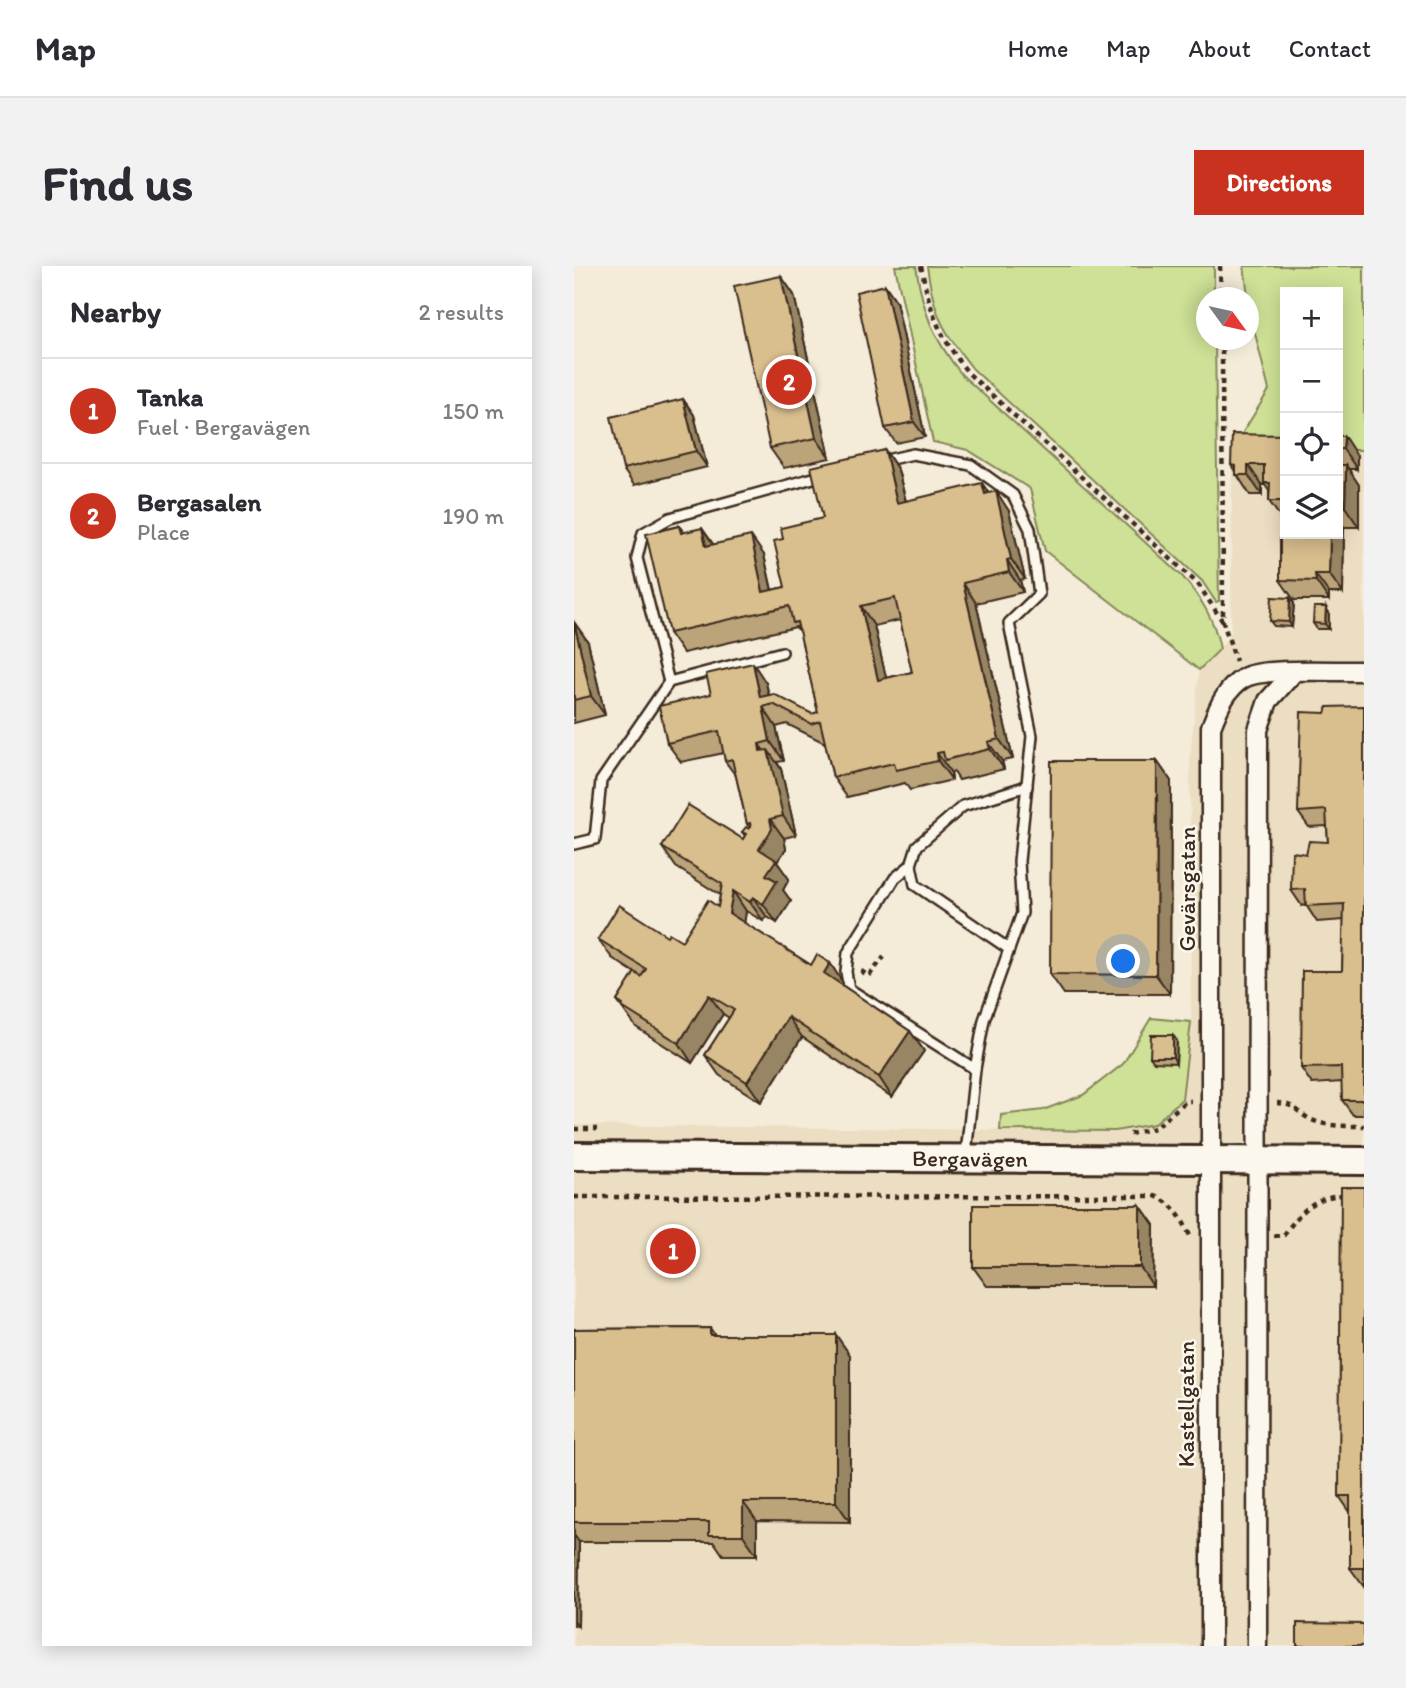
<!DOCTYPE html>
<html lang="en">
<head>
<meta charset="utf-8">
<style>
	:root { --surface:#fff; --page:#f2f2f3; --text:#2b2b33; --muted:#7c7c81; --line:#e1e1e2; --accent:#c8321e }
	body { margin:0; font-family:Itim,sans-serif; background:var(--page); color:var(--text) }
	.controls { position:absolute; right:21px; top:21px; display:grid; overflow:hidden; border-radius:0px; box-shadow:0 4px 18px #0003 }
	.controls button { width:63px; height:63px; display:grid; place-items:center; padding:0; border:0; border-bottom:2px solid var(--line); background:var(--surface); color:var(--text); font:35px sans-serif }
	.compass { position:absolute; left:622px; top:21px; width:63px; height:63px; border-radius:50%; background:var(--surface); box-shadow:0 4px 18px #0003; rotate:123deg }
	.you { position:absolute; left:550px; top:696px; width:24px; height:24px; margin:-18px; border:5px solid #fff; border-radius:50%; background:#1a73e8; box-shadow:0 0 0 10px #1a73e833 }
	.badge { display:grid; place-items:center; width:46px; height:46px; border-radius:50%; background:var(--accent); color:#fff; font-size:23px; font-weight:700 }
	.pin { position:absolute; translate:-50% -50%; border:4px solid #fff; box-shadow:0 2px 7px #0006 }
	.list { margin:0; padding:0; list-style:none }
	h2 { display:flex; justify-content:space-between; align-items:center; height:91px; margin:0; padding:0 28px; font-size:30px }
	h2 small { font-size:23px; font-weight:400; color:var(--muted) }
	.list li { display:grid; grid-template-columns:46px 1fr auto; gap:21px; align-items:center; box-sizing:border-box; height:105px; padding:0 28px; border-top:2px solid var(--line) }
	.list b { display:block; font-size:26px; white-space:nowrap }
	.list p { margin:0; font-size:23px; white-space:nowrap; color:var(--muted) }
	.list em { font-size:23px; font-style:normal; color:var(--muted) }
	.icon { flex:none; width:38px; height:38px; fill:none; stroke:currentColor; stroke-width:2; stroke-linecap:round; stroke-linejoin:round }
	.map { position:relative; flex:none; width:790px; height:1380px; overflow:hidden; border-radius:0px }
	header { display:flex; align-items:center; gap:42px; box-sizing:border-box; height:98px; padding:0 35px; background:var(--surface); border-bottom:2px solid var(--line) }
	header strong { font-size:33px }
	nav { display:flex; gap:38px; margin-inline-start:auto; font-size:24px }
	.intro { display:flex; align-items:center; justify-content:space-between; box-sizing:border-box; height:168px; padding:0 42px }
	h1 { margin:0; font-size:49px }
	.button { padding:18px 32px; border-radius:0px; background:var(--accent); color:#fff; font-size:24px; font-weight:700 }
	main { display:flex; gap:42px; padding:0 42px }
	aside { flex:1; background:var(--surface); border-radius:0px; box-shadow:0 4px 18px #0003 }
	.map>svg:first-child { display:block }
	.built { fill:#ecdec2 }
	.green { fill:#cee196; stroke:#84865a; stroke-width:2 }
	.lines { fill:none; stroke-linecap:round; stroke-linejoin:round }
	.lane-casing { stroke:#3b2a1e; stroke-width:14 }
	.street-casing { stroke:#3b2a1e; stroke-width:23 }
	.secondary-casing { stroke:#3b2a1e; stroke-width:32 }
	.path { stroke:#3b2a1e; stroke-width:4.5; stroke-dasharray:5 5; stroke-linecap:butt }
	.lane { stroke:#fbf7ec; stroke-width:9 }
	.street { stroke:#fbf7ec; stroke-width:18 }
	.secondary { stroke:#fbf7ec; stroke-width:26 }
	.wall { fill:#bba37a; stroke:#3b2a1e; stroke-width:2; fill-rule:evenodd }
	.shaded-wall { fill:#988563; stroke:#3b2a1e; stroke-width:2 }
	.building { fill:#d9be8e; stroke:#3b2a1e; stroke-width:2; fill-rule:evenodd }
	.labels { text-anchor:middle; stroke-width:5; stroke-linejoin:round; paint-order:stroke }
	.street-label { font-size:23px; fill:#3b2a1e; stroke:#fbf7ec }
</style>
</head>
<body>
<header>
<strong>Map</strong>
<nav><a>Home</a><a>Map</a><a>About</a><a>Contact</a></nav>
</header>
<div class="intro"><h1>Find us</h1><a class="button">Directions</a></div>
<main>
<aside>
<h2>Nearby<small>2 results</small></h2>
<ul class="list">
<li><span class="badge">1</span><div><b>Tanka</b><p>Fuel · Bergavägen</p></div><em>150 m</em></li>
<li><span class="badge">2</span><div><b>Bergasalen</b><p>Place</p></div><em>190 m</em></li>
</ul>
</aside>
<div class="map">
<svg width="790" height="1380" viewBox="0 0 790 1380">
	<rect width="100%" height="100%" fill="#f4ecd9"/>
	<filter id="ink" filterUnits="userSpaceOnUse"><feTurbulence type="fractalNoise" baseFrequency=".0143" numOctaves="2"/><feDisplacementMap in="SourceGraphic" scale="14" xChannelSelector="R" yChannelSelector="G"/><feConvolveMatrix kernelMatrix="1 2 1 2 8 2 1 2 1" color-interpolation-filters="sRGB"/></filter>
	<g filter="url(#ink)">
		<path class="built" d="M658 184H711V268H764V184H790V1380H0V859L541 865 580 858 608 832 617 756 616 491 625 404 646 383 657 366Z"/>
		<g class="green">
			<path d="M321 0H342C349 47 359 72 388 109L608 310C627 332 641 354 646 383L625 404 471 285 456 223 394 184 359 176Z"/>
			<path d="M353 0H640V31L632 32V74H641L645 335 642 336 628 315 399 103C368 64 360 49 353 0Z"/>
			<path d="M670 0H790V184H764V26H711V184H658L695 124 677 51Z"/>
			<path d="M577 752 617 756 608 833 580 858 541 865 426 864 427 849 469 844 509 829 549 798Z"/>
		</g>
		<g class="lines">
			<g class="lane-casing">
				<g id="lane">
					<path d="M308 195 339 188 397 199 439 229 456 263 465 328 435 357 458 470 445 595 448 647 410 754 401 803 392 888"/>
					<path d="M95 416 63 292 69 267 96 252 250 209"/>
					<path d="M0 578 21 573 27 515 95 416 208 386"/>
					<path d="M337 599 321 612 274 687 272 706 275 723 401 803"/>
					<path d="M435 683 341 619 337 599 343 580 389 540 453 520"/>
				</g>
			</g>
			<g class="street-casing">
				<g id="street">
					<path d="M637 1380V461C644 443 652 422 670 412 688 401 764 406 790 405"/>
					<path d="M683 1380 684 464 694 435 719 407"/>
				</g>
			</g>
			<g class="secondary-casing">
				<g id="secondary">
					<path id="s1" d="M0 890 790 895"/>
				</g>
			</g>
			<g class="path">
				<path d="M347 0C357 49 364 67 394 107L624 318 649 356"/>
				<path d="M646 0 647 32"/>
				<path d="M648 74 649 356 662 395"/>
				<path d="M287 705 295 710 310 691"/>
				<path d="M703 837C723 838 722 847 738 854 754 861 773 860 790 860"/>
				<path d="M0 863H23"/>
				<path d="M556 868 581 862 612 835H617"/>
				<path d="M0 931 581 930C600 938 608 952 616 970"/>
				<path d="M700 970 710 969C726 946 740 930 770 929"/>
			</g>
			<use href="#lane" class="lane"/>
			<use href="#street" class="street"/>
			<use href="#secondary" class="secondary"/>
		</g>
		<g class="wall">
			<path d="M207 10 220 29 256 192 210 202 196 182Z"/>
			<path d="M311 19 322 35 351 171 322 177 311 162Z"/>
			<path d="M109 133 120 149 133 201 60 219 49 203Z"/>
			<path d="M711 169V255H709L695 235V225L691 219H688V229H676L657 199Z"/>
			<path d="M764 170 783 190V203H774L785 219V261H770L769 327H755V334H720L706 314 764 268Z"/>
			<path d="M311 184 324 204 332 235 415 227 435 245 451 313 446 314 449 326 402 337 439 493 428 495 430 503 385 514 380 506 377 507 378 514 336 524 331 517 273 531 259 511 251 477 213 458 202 461 210 495 203 496 207 503 222 569 210 572 212 583 203 596 215 613 209 624 217 635 203 657 193 651 189 655 172 645 170 657 237 699 256 697 269 717 268 719 336 765 350 785 318 831 228 771 187 836 145 809 131 789 155 752 149 748 118 797 62 761 43 735 61 707 38 692 24 673 93 670 108 675 144 641 146 629 102 601 88 581 169 573 171 570 168 566 176 562 173 558 162 510 151 495 150 487 107 496 93 477 192 417 195 429 238 448 244 446 226 367 222 361 109 387 95 367 105 260 110 266 139 278 190 289 198 324 211 321 209 273 249 252ZM326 354 338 406 312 412 300 360Z"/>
			<path d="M716 332 720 337 718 361 700 360 696 355Z"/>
			<path d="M755 347V363H743L739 357Z"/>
			<path d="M0 356 14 376 31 449 0 457Z"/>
			<path d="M790 440V849H779L768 834V816L738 818 727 802 768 705 770 654 743 656 732 639 728 640 717 624 732 588 754 576 753 560 735 561 724 546 751 447Z"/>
			<path d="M583 495 597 515 596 728H490L476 708Z"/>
			<path d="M603 775 602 797 580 796 576 791Z"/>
			<path d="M790 921V1321L776 1302V1246L765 1230Z"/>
			<path d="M566 939 580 959 579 1020H413L399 1001Z"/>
			<path d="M136 1062 141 1069H262L276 1089V1256L183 1255V1289H149L140 1276H5L4 1360H0V1063Z"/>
		</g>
		<g class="shaded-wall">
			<path d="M207 10 220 29 256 192 242 172Z"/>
			<path d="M311 19 322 35 351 171 340 156Z"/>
			<path d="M109 133 120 149 133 201 122 185Z"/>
			<path d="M770 170 783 190V203L769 183Z"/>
			<path d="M311 184 324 204 337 257 323 237Z"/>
			<path d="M674 199 688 219V229L674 209Z"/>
			<path d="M772 199 785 219V261L771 241Z"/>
			<path d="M408 217 422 237 411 228Z"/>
			<path d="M422 225 435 245 451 313 437 293Z"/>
			<path d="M764 252 770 261 769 327 755 308 756 268H764Z"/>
			<path d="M128 262 142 282 132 280Z"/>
			<path d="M177 270 190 289 202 343 189 326Z"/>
			<path d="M433 294 446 314 449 326 435 306Z"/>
			<path d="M741 308 755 327V334L742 315Z"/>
			<path d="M389 317 402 337 439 493 425 473Z"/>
			<path d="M716 332 720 337 718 361 715 356Z"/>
			<path d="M287 340 300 360 317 433 304 414Z"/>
			<path d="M752 341 755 347V363L751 358Z"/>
			<path d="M0 356 14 376 31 449 17 430Z"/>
			<path d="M179 397 192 417 197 439 186 431Z"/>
			<path d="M189 441 202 461 210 495 196 475Z"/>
			<path d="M414 476 428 495 430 503 416 483Z"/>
			<path d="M185 478 196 493 194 484 207 503 222 569 209 550Z"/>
			<path d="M363 487 377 507 378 514 364 495Z"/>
			<path d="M583 495 597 515 596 728 582 709Z"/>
			<path d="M196 553 210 572 212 583 203 596 215 613 209 624 217 635 203 657 189 638 185 583Z"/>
			<path d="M159 625 172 645 169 667 155 647Z"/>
			<path d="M179 631 193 651 189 655 176 636Z"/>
			<path d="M256 697 269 717 264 727 250 707Z"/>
			<path d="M135 729 149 748 118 797 105 777Z"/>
			<path d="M214 751 228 771 187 836 173 816Z"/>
			<path d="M336 765 350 785 318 831 305 811Z"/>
			<path d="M599 769 603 775 602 797 599 791Z"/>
			<path d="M566 939 580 959 579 1020 566 1001Z"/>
			<path d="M262 1069 276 1089V1256L262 1236Z"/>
			<path d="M169 1236 183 1255V1289L169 1269Z"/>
			<path d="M0 1269 5 1276 4 1360 0 1354Z"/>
		</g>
		<g class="building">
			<path d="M207 10 242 172 196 182 160 20Z"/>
			<path d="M311 19 340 156 311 162 282 26Z"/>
			<path d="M109 133 122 185 49 203 37 151Z"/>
			<path d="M658 168 711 169V235H695L696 217H690V199H674V209H662V200L657 199Z"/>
			<path d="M764 170H770L769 183H764Z"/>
			<path d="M311 184 323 237 408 217 411 228 422 225 437 293 433 294 435 306 389 317 425 473 414 476 416 483 371 494 369 486 363 487 364 495 322 504 320 497 259 511 246 455 237 458 199 438 189 441 196 475 185 478 186 485 194 484 209 550 196 553 198 563 185 583 202 594 192 609 203 615 189 638 179 631 176 636 159 625 155 647 237 699 243 689 256 697 250 707 336 765 305 811 214 751 173 816 131 789 160 744 135 729 105 777 48 741 49 739 43 735 61 706 67 711 72 703 24 673 45 639 93 670 95 667 108 675 134 634 144 641 148 618 88 581 114 539 169 573 172 568 168 566 172 561 175 563 177 561 176 557 173 558 158 493 151 495 145 465 93 477 85 440 137 428 132 408 179 397 186 431 200 428 238 448 244 446 223 356 219 357 215 340 95 367 72 268 105 260 107 267 128 262 132 280 177 270 189 326 211 321 200 275 209 273 207 262 249 252 237 201ZM321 332 338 406 304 414 287 340Z"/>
			<path d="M764 199H772L771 241H764Z"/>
			<path d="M706 268H756L755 308H741L742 315 706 314Z"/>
			<path d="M698 331 716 332 715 356 696 355Z"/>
			<path d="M740 341H752L751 358 739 357Z"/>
			<path d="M0 356 17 430 0 434Z"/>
			<path d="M790 440V834H768L767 801 727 802 728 705H768L770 638 732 640 731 623 717 624 718 586 732 588 735 575 754 576 752 544 724 546 727 446 751 447 753 441Z"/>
			<path d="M477 495H583L582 709 476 708Z"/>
			<path d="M577 769H599V791H576Z"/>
			<path d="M767 921H790V1302H776V1230H765Z"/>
			<rect x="399" y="939" width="167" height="62"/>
			<path d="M136 1062V1069H262V1236H169V1269H135V1256H0V1063Z"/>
			<path d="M723 1357 790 1358V1380H723Z"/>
		</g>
	</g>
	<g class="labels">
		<g class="street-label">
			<text transform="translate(613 623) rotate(-90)" y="8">Gevärsgatan</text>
			<text dy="8" stroke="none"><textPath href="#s1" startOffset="396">Bergavägen</textPath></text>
			<text transform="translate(612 1138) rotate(-90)" y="8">Kastellgatan</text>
		</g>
	</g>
</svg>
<div class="controls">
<button>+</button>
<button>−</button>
<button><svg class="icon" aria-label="locate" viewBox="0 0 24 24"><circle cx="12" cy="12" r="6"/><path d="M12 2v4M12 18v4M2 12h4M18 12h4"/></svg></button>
<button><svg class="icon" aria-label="layers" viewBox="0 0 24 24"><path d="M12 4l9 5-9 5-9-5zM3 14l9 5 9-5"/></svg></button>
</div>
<svg class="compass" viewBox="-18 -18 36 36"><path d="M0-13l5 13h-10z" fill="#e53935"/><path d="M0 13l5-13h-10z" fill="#7c7c81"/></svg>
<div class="you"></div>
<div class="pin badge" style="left:99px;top:985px">1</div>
<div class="pin badge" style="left:215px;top:116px">2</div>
</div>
</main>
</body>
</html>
